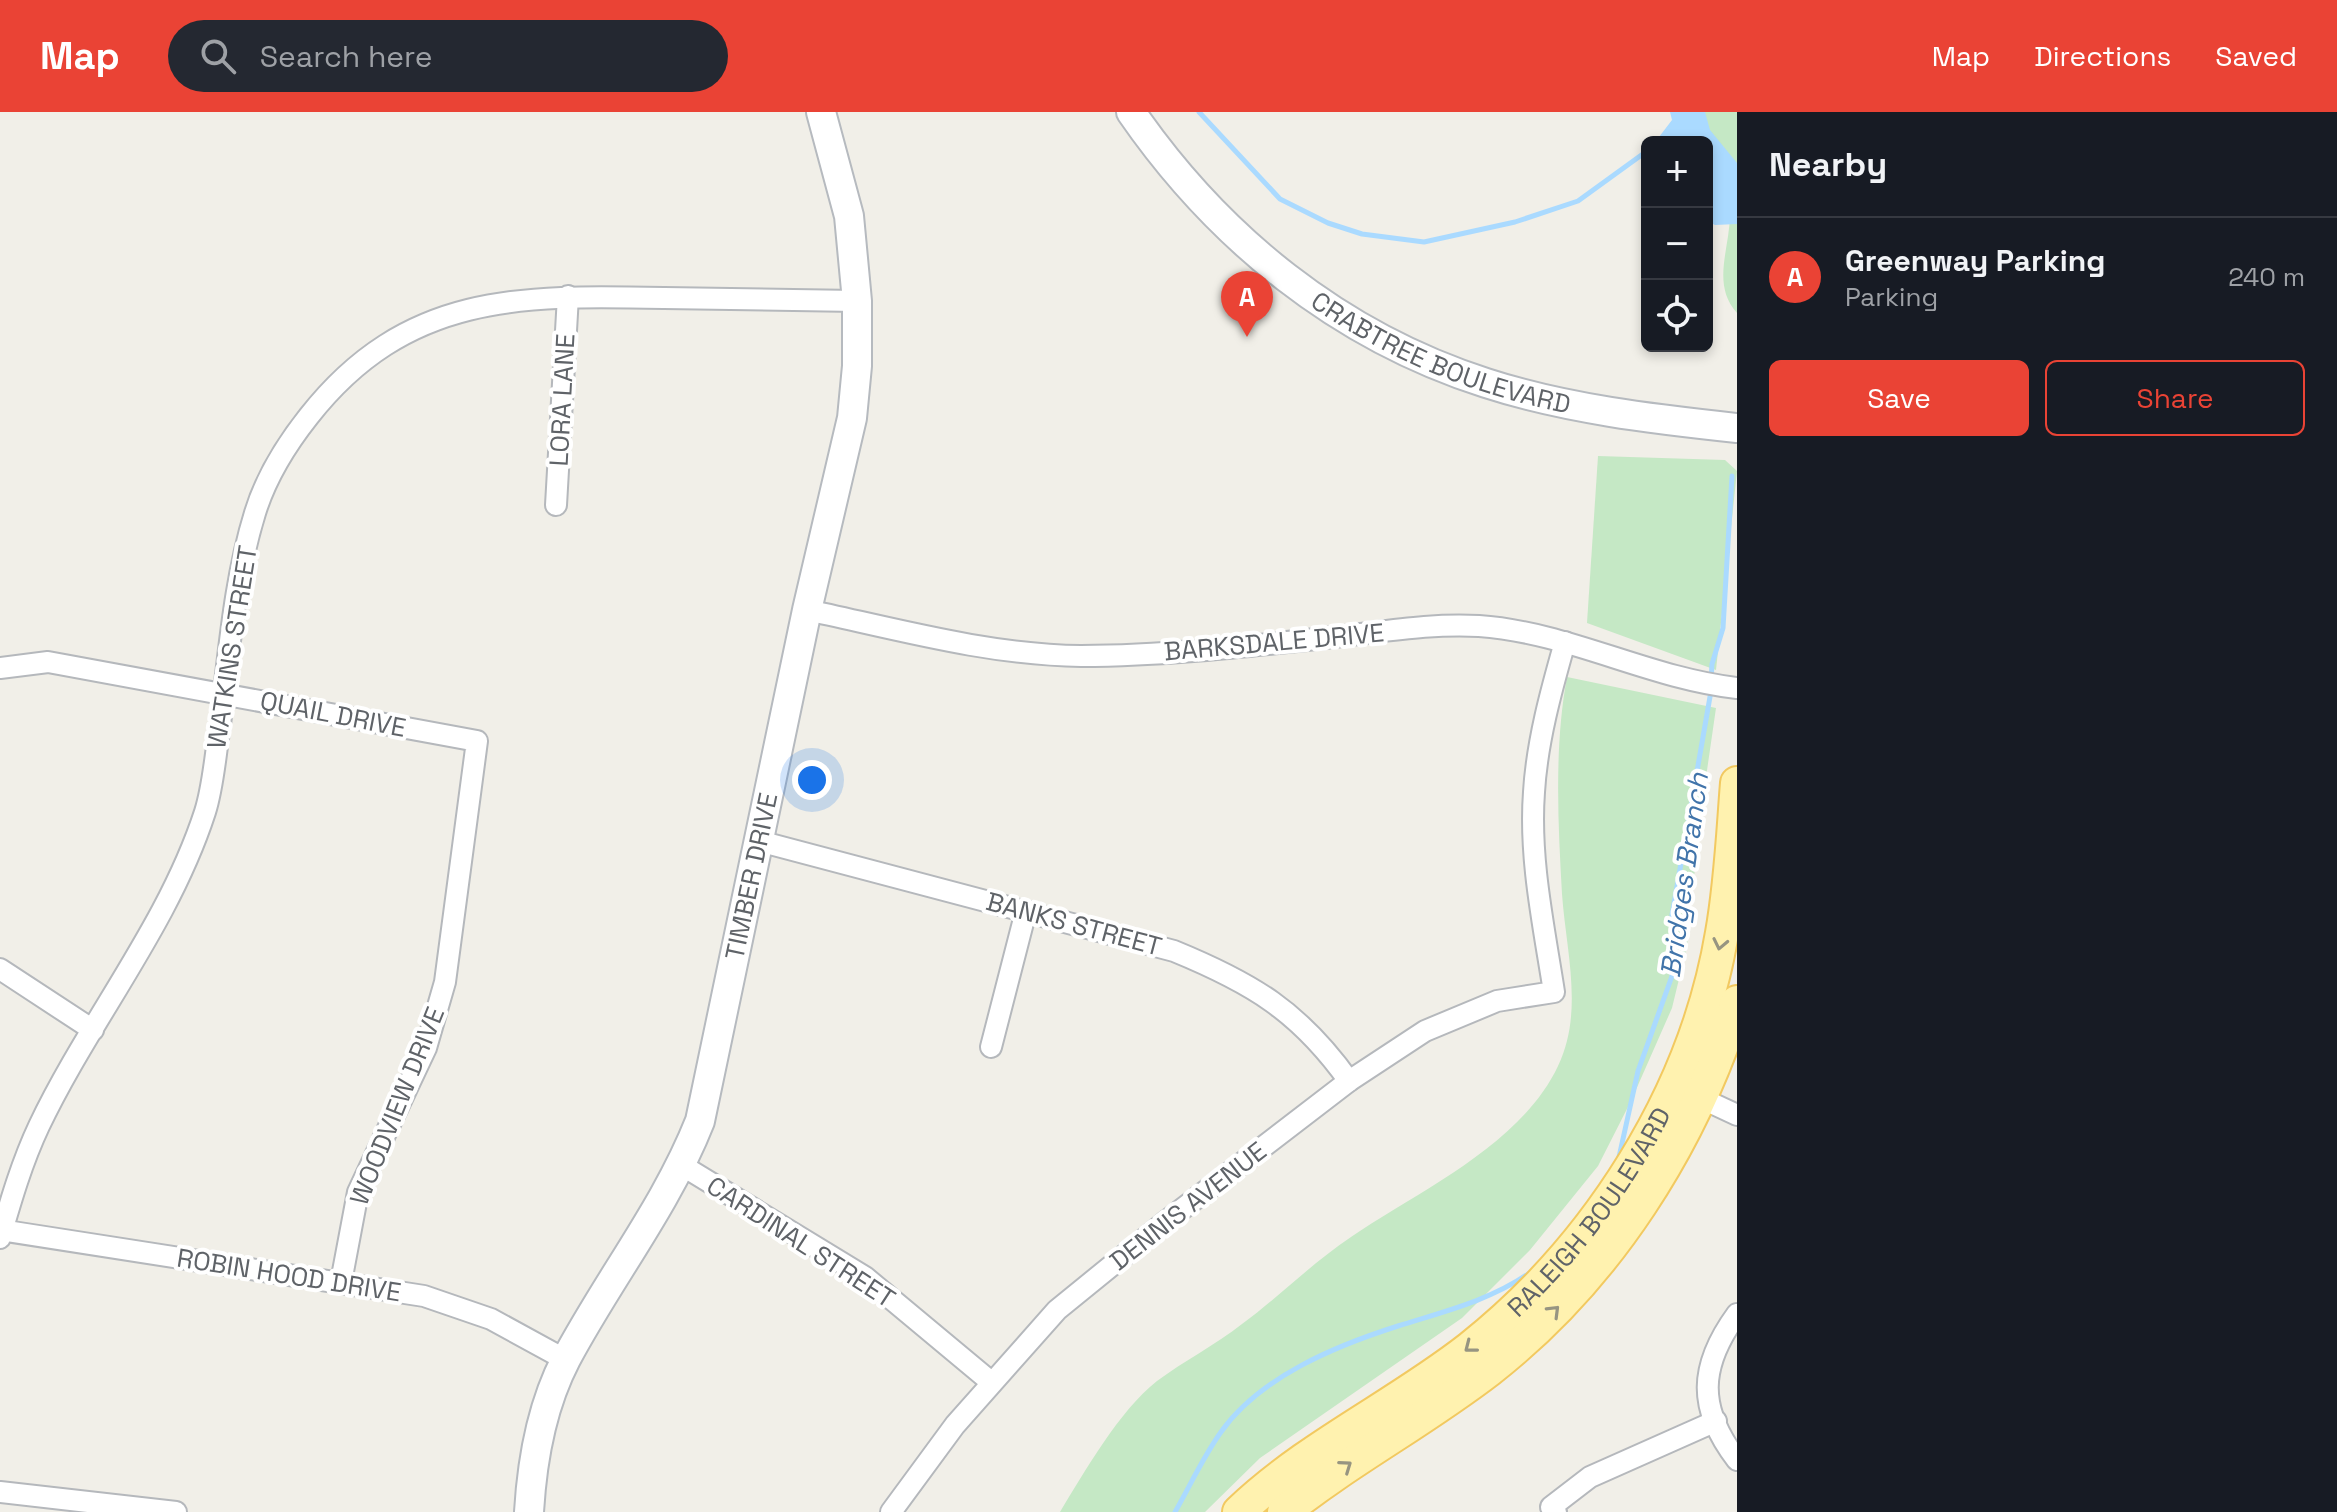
<!DOCTYPE html>
<html lang="en">
<head>
<meta charset="utf-8">
<style>
	:root { --surface:#171b24; --page:#242831; --text:#f1f3f6; --muted:#9ea1a6; --line:#363941; --accent:#ea4335 }
	body { margin:0; font-family:"Space Grotesk",sans-serif; background:var(--page); color:var(--text) }
	.controls { position:absolute; right:24px; top:24px; display:grid; overflow:hidden; border-radius:12px; box-shadow:0 4px 12px #0003 }
	.controls button { width:72px; height:72px; display:grid; place-items:center; padding:0; border:0; border-bottom:2px solid var(--line); background:var(--surface); color:var(--text); font:40px sans-serif }
	.you { position:absolute; left:812px; top:668px; width:28px; height:28px; margin:-20px; border:6px solid #fff; border-radius:50%; background:#1a73e8; box-shadow:0 0 0 12px #1a73e833 }
	.badge { display:grid; place-items:center; width:52px; height:52px; border-radius:50%; background:var(--accent); color:#fff; font-size:26px; font-weight:700 }
	.pin { position:absolute; translate:-50% -66px; filter:drop-shadow(0 2px 4px #0008) }
	.pin::after { content:''; position:absolute; top:42px; width:28px; height:24px; background:inherit; clip-path:polygon(0 0,100% 0,50% 100%) }
	.list { margin:0; padding:0; list-style:none }
	h2 { display:flex; justify-content:space-between; align-items:center; height:104px; margin:0; padding:0 32px; font-size:34px }
	h2 small { font-size:26px; font-weight:400; color:var(--muted) }
	.list li { display:grid; grid-template-columns:52px 1fr auto; gap:24px; align-items:center; box-sizing:border-box; height:120px; padding:0 32px; border-top:2px solid var(--line) }
	.list b { display:block; font-size:30px; white-space:nowrap }
	.list p { margin:0; font-size:26px; white-space:nowrap; color:var(--muted) }
	.list em { font-size:26px; font-style:normal; color:var(--muted) }
	.actions { display:flex; gap:16px; padding:24px 32px }
	.actions a { flex:1; padding:18px 0; border:2px solid var(--accent); border-radius:12px; text-align:center; font-size:28px; color:var(--accent) }
	.actions .main { background:var(--accent); color:#fff }
	.icon { flex:none; width:44px; height:44px; fill:none; stroke:currentColor; stroke-width:2; stroke-linecap:round; stroke-linejoin:round }
	.map { position:relative; flex:none; width:1737px; height:1400px; overflow:hidden }
	header { display:flex; align-items:center; gap:48px; box-sizing:border-box; height:112px; padding:0 40px; background:var(--accent); color:#fff }
	header strong { font-size:38px }
	nav { display:flex; gap:44px; margin-inline-start:auto; font-size:28px }
	.search { width:560px; height:72px; background:var(--page); display:flex; align-items:center; gap:20px; box-sizing:border-box; padding:0 28px; border-radius:44px; color:var(--muted); font-size:30px }
	main { display:flex }
	aside { flex:1; background:var(--surface) }
	.map>svg:first-child { display:block }
	.green { fill:#c5e8c5 }
	.water { fill:#aadaff }
	.lines { fill:none; stroke-linecap:round; stroke-linejoin:round }
	.stream { stroke:#aadaff; stroke-width:5 }
	.street-casing { stroke:#b5b8bc; stroke-width:24 }
	.secondary-casing { stroke:#b6babf; stroke-width:32 }
	.primary-casing { stroke:#f2c960; stroke-width:36 }
	.street { stroke:#fff; stroke-width:20 }
	.secondary { stroke:#fff; stroke-width:28 }
	.primary { stroke:#fff2af; stroke-width:32 }
	.oneway { stroke:#979581 }
	.labels { text-anchor:middle; stroke-width:8; stroke-linejoin:round; paint-order:stroke }
	.street-label { font-size:26px; fill:#5f6368; stroke:#fff }
	.water-label { font-size:28px; font-style:italic; fill:#4174aa; stroke:#fff }
</style>
</head>
<body>
<header>
<strong>Map</strong>
<div class="search"><svg class="icon" aria-label="search" viewBox="0 0 24 24"><circle cx="10" cy="10" r="6"/><path d="M15 15l6 6"/></svg>Search here</div>
<nav><a>Map</a><a>Directions</a><a>Saved</a></nav>
</header>
<main>
<div class="map">
<svg width="1737" height="1400" viewBox="0 0 1737 1400">
	<rect width="100%" height="100%" fill="#f1efe8"/>
	<g class="green">
		<path d="M1687 0H1737V201C1708 169 1735 128 1729 91 1723 59 1705 27 1687 0Z"/>
		<path d="M1598 344 1725 348 1737 359 1716 558 1587 511Z"/>
		<path d="M1567 565 1716 596 1700 707 1687 834 1672 896 1631 989 1598 1054 1530 1138 1462 1206 1260 1346 1205 1400H1060C1085 1359 1119 1299 1157 1269 1184 1249 1215 1233 1242 1212 1279 1185 1312 1151 1351 1125 1419 1079 1521 1033 1558 954 1584 900 1566 839 1562 782 1558 711 1554 635 1567 565Z"/>
	</g>
	<path class="water" d="M1670 0H1705L1710 18 1737 51V112L1715 113 1707 109V30H1660L1659 25 1672 8Z"/>
	<g class="lines">
		<g class="stream">
			<path d="M1199 0 1280 87 1328 111 1362 122 1424 130 1515 110 1578 89 1647 39"/>
			<path d="M1711 569 1712 552 1723 516 1732 364"/>
			<path d="M1619 1045 1638 959 1672 864V803L1711 579"/>
			<path d="M1175 1400C1190 1374 1203 1345 1221 1320 1260 1265 1335 1234 1398 1214 1442 1200 1489 1189 1528 1162"/>
		</g>
		<g class="street-casing">
			<g id="street">
				<path d="M556 393 568 184"/>
				<path d="M807 498C896 517 989 543 1081 544 1165 544 1251 534 1334 525 1382 520 1431 511 1479 514 1568 520 1648 566 1737 576"/>
				<path d="M0 556 48 550 477 629 445 870 426 936 358 1080 341 1170"/>
				<path d="M759 729 1174 839C1252 871 1299 899 1349 969"/>
				<path d="M0 857 93 918"/>
				<path d="M991 935 1026 799"/>
				<path d="M1692 982 1737 1003"/>
				<path d="M683 1054 865 1165 991 1270"/>
				<path d="M0 1118 424 1184 491 1207 566 1248"/>
				<path d="M0 1126C11 1088 22 1050 39 1014 90 907 168 814 205 700 213 675 215 646 219 620 229 546 233 472 255 401 266 365 286 333 309 304 406 181 520 183 664 186 728 187 792 188 857 189"/>
				<path d="M1737 1202C1699 1254 1697 1296 1737 1348"/>
				<path d="M0 1380 176 1400"/>
				<path d="M891 1400 955 1313 1057 1198 1164 1111 1349 969 1425 919 1497 889 1554 880C1544 815 1529 747 1534 680 1537 630 1551 579 1565 530"/>
				<path d="M1556 1400 1551 1395 1590 1365 1716 1309"/>
			</g>
		</g>
		<g class="secondary-casing">
			<g id="secondary">
				<path id="s1" d="M1131 0C1218 126 1339 224 1486 271 1566 297 1653 307 1737 316"/>
				<path id="s2" d="M529 1400C532 1349 542 1293 566 1247 609 1166 666 1095 700 1009L807 498 852 306 857 254V189L849 104 821 0"/>
			</g>
		</g>
		<g class="primary-casing">
			<g id="primary">
				<path id="s3" d="M1239 1400C1308 1334 1396 1294 1470 1236 1597 1135 1695 982 1722 821 1731 771 1733 721 1737 671"/>
				<path d="M1284 1400C1349 1348 1423 1309 1489 1258 1608 1165 1692 1032 1737 890"/>
			</g>
		</g>
		<use href="#street" class="street"/>
		<use href="#secondary" class="secondary"/>
		<use href="#primary" class="primary"/>
	</g>
	<defs><path id="oneway-chevron" d="M-2-3.5L2.5 0L-2 3.5" fill="none" stroke-width="1.6" stroke-linecap="round" stroke-linejoin="round" transform="scale(2)"/></defs>
	<g class="oneway">
		<use href="#oneway-chevron" transform="translate(1720 832) rotate(102)"/>
		<use href="#oneway-chevron" transform="translate(1554 1199) rotate(-45)"/>
		<use href="#oneway-chevron" transform="translate(1470 1235) rotate(142)"/>
		<use href="#oneway-chevron" transform="translate(1346 1354) rotate(-35)"/>
	</g>
	<g class="labels">
		<g class="street-label">
			<text dy="9" stroke="none"><textPath href="#s1" startOffset="402">CRABTREE BOULEVARD</textPath></text>
			<text transform="translate(562 288) rotate(-87)" y="9">LORA LANE</text>
			<text transform="translate(1274 530) rotate(-5)" y="9">BARKSDALE DRIVE</text>
			<text transform="translate(232 535) rotate(-81)" y="9">WATKINS STREET</text>
			<text transform="translate(333 602) rotate(11)" y="9">QUAIL DRIVE</text>
			<text dy="9" stroke="none"><textPath href="#s2" startOffset="682">TIMBER DRIVE</textPath></text>
			<text transform="translate(1074 812) rotate(15)" y="9">BANKS STREET</text>
			<text transform="translate(397 994) rotate(-68)" y="9">WOODVIEW DRIVE</text>
			<text transform="translate(1188 1094) rotate(-38)" y="9">DENNIS AVENUE</text>
			<text dy="9" stroke="none"><textPath href="#s3" startOffset="466">RALEIGH BOULEVARD</textPath></text>
			<text transform="translate(801 1130) rotate(33)" y="9">CARDINAL STREET</text>
			<text transform="translate(289 1163) rotate(9)" y="9">ROBIN HOOD DRIVE</text>
		</g>
		<g class="water-label">
			<text transform="translate(1684 763) rotate(-82)" y="10">Bridges Branch</text>
		</g>
	</g>
</svg>
<div class="controls">
<button>+</button>
<button>−</button>
<button><svg class="icon" aria-label="locate" viewBox="0 0 24 24"><circle cx="12" cy="12" r="6"/><path d="M12 2v4M12 18v4M2 12h4M18 12h4"/></svg></button>
</div>
<div class="you"></div>
<div class="pin badge" style="left:1247px;top:225px">A</div>
</div>
<aside>
<h2>Nearby<small></small></h2>
<ul class="list">
<li><span class="badge">A</span><div><b>Greenway Parking</b><p>Parking</p></div><em>240 m</em></li>
</ul>
<div class="actions"><a class="main">Save</a><a>Share</a></div>
</aside>
</main>
</body>
</html>
